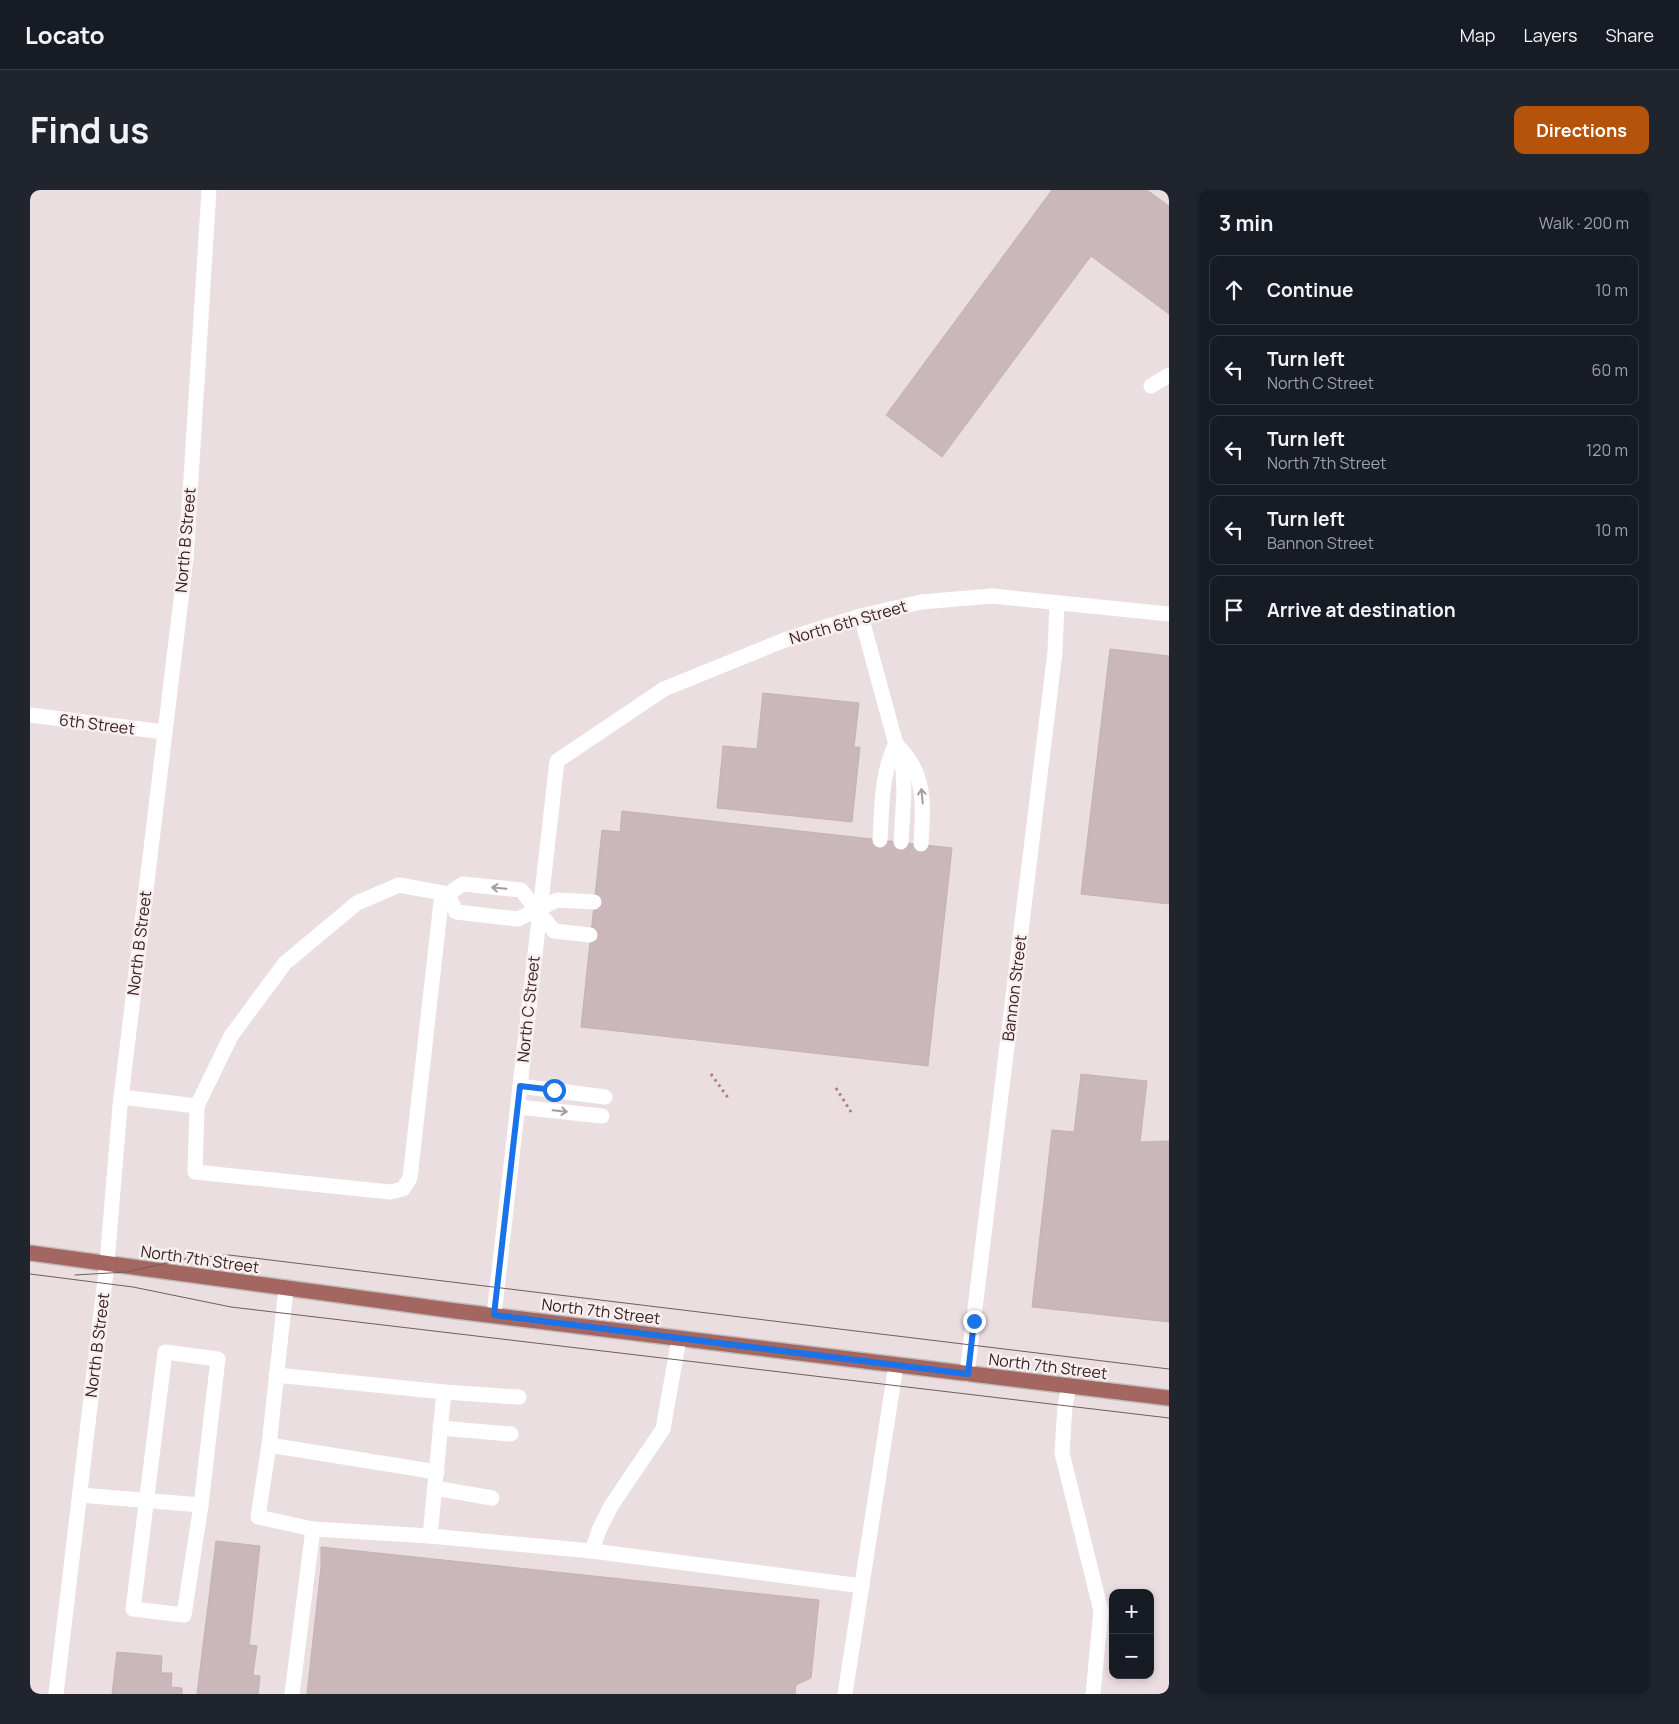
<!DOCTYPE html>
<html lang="en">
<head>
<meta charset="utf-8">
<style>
	:root { --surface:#171b24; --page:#20242c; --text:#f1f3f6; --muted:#9ea1a6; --line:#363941; --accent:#b45309 }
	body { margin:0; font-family:Manrope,sans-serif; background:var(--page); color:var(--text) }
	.controls { position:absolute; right:15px; bottom:15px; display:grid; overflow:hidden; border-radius:10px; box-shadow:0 2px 8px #0003 }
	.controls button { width:45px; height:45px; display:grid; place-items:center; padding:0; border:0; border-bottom:1px solid var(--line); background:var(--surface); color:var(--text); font:25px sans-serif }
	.stop { position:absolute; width:15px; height:15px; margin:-11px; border:4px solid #1a73e8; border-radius:50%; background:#fff }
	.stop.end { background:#1a73e8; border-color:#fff; box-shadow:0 1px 5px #0008 }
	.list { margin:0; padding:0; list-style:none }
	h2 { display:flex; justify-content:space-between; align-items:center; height:65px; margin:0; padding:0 20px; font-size:21px }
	h2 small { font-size:16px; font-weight:400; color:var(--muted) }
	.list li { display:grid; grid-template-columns:32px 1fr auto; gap:15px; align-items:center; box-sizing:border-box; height:70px; margin:0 10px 10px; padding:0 10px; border:1px solid var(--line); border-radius:10px }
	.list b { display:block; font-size:19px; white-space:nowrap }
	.list p { margin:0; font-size:16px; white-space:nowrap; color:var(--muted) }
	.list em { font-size:16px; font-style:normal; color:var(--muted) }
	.icon { flex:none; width:28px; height:28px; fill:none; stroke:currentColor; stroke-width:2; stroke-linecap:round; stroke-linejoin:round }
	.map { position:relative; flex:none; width:1139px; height:1504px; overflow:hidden; border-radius:10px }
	header { display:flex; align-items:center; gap:30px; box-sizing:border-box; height:70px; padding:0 25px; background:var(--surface); border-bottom:1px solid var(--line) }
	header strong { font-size:24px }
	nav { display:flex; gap:28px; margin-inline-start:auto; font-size:18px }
	.intro { display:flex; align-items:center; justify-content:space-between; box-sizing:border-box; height:120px; padding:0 30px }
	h1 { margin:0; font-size:35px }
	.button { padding:12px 22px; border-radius:10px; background:var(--accent); color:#fff; font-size:18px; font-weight:700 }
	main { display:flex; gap:30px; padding:0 30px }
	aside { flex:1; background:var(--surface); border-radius:10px; box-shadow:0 2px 8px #0003 }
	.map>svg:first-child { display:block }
	.building { fill:#c9b7b9; stroke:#c5b1b2 }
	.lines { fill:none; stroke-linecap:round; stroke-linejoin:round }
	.major-casing { stroke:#c4bcbc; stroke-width:18 }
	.path { stroke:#b07e7d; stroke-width:3; stroke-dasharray:2.5 4; stroke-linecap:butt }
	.minor { stroke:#fff; stroke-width:15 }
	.major { stroke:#a36660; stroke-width:15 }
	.tram { stroke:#775b59; stroke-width:1 }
	.oneway { stroke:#a79b9a }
	.route { stroke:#1a73e8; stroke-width:6 }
	.labels { text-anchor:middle; stroke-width:5; stroke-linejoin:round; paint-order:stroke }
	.street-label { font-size:16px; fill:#3b211f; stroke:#f7eff0 }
</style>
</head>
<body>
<header>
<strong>Locato</strong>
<nav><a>Map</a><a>Layers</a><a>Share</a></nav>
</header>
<div class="intro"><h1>Find us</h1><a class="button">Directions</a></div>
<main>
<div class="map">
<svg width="1139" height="1504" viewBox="0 0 1139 1504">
	<rect width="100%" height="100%" fill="#ebdee0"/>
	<g class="building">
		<path d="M1022 0H1117L1139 16V124L1061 66 912 267 856 225Z"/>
		<path d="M1080 459 1139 466V714L1051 704Z"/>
		<path d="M733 503 829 513 824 557H830L822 632 687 618 693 556 727 559Z"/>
		<path d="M592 621 922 658 898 876 551 837 572 640 590 642Z"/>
		<path d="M1051 884 1117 891 1110 952 1139 951V1132L1002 1117 1022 940 1044 942Z"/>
		<path d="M186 1351 230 1356 219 1455 227 1456 223 1485 230 1486 228 1504H167Z"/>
		<path d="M291 1357 789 1410 781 1488 766 1495 765 1504H277L291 1377Z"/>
		<path d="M87 1462 132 1466 131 1483H142L141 1497 152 1498V1504H82Z"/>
	</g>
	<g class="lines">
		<g class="major-casing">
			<path id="major" d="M0 1063 426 1121 1139 1208"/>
		</g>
		<g class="path">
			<path d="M681 884 699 909"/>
			<path d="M806 898 821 922"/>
		</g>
		<g class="minor">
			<path d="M1121 196 1139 185"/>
			<path d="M831 426 873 580 874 603 871 652"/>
			<path d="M0 525 134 542"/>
			<path d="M867 555C897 585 893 614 891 654"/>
			<path d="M850 650C852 617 851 583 866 553"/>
			<path d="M418 704 426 722 488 729 527 710 564 712"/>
			<path d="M490 896 575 907"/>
			<path d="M91 907 167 916 201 846 255 773 327 713 369 695 418 704 433 694 491 700 524 741 560 745"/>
			<path d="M167 916 165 982 360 1002 373 999 380 988 412 703"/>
			<path d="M488 917 572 926"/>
			<path d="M256 1099 239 1255 228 1327 283 1339 400 1346 562 1361"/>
			<path d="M464 1125 527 571 634 499 757 449 831 426 891 412 962 406 1139 424"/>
			<path d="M649 1149 633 1239 581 1316 569 1340 562 1361 832 1396"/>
			<path d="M135 1162 188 1169 171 1315 154 1425 103 1419Z"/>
			<path d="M937 1184 1025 462 1027 413"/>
			<path d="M246 1185 414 1202 400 1346"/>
			<path d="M1039 1196 1035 1216 1032 1263 1071 1421 1063 1504"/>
			<path d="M414 1202 489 1207"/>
			<path d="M410 1238 481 1244"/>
			<path d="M239 1255 407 1282"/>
			<path d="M405 1298 462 1308"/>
			<path d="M50 1305 171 1315"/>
			<path d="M26 1504 77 1073 90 916 156 368 179 0"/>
			<path d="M262 1504 283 1339"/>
			<path d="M815 1504 866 1175"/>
		</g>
		<use href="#major" class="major"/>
		<g class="tram">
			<path d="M0 1084 103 1097 201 1117 1139 1228"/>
			<path d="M45 1085 97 1082 159 1068 199 1065 1139 1179"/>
		</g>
	</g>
	<defs><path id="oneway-shaft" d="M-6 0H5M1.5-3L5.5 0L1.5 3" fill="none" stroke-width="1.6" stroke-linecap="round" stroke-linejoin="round" transform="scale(1.25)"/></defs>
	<g class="oneway">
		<use href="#oneway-shaft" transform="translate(892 606) rotate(-96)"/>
		<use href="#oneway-shaft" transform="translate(469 698) rotate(-175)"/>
		<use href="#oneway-shaft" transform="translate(530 921) rotate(6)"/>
	</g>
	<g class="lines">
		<path class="route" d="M524 900 490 896 464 1125 938 1184 944 1131"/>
	</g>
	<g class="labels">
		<g class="street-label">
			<text transform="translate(155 350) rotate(-85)" y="6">North B Street</text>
			<text transform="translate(818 432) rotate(-16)" y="6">North 6th Street</text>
			<text transform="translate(67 534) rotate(7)" y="6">6th Street</text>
			<text transform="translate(109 753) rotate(-83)" y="6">North B Street</text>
			<text transform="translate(984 798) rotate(-83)" y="6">Bannon Street</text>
			<text transform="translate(498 819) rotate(-84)" y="6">North C Street</text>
			<text transform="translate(170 1069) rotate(8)" y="6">North 7th Street</text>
			<text transform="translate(571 1121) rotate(7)" y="6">North 7th Street</text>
			<text transform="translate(67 1155) rotate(-83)" y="6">North B Street</text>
			<text transform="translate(1018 1176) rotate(7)" y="6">North 7th Street</text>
		</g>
	</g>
</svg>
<div class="controls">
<button>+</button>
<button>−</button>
</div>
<div class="stop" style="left:524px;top:900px"></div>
<div class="stop end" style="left:944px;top:1131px"></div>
</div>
<aside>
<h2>3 min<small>Walk · 200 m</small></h2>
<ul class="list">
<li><svg class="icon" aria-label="ahead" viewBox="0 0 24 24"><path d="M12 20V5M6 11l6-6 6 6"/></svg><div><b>Continue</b></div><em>10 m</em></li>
<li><svg class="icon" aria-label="left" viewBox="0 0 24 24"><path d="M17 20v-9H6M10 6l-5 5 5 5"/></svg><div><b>Turn left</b><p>North C Street</p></div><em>60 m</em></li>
<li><svg class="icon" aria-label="left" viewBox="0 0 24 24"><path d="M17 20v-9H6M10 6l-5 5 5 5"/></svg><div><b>Turn left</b><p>North 7th Street</p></div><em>120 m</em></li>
<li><svg class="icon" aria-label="left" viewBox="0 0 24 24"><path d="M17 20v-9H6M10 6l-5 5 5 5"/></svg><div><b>Turn left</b><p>Bannon Street</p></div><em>10 m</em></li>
<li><svg class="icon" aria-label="arrive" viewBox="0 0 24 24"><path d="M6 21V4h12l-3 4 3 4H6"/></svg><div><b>Arrive at destination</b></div></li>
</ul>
</aside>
</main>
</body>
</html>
